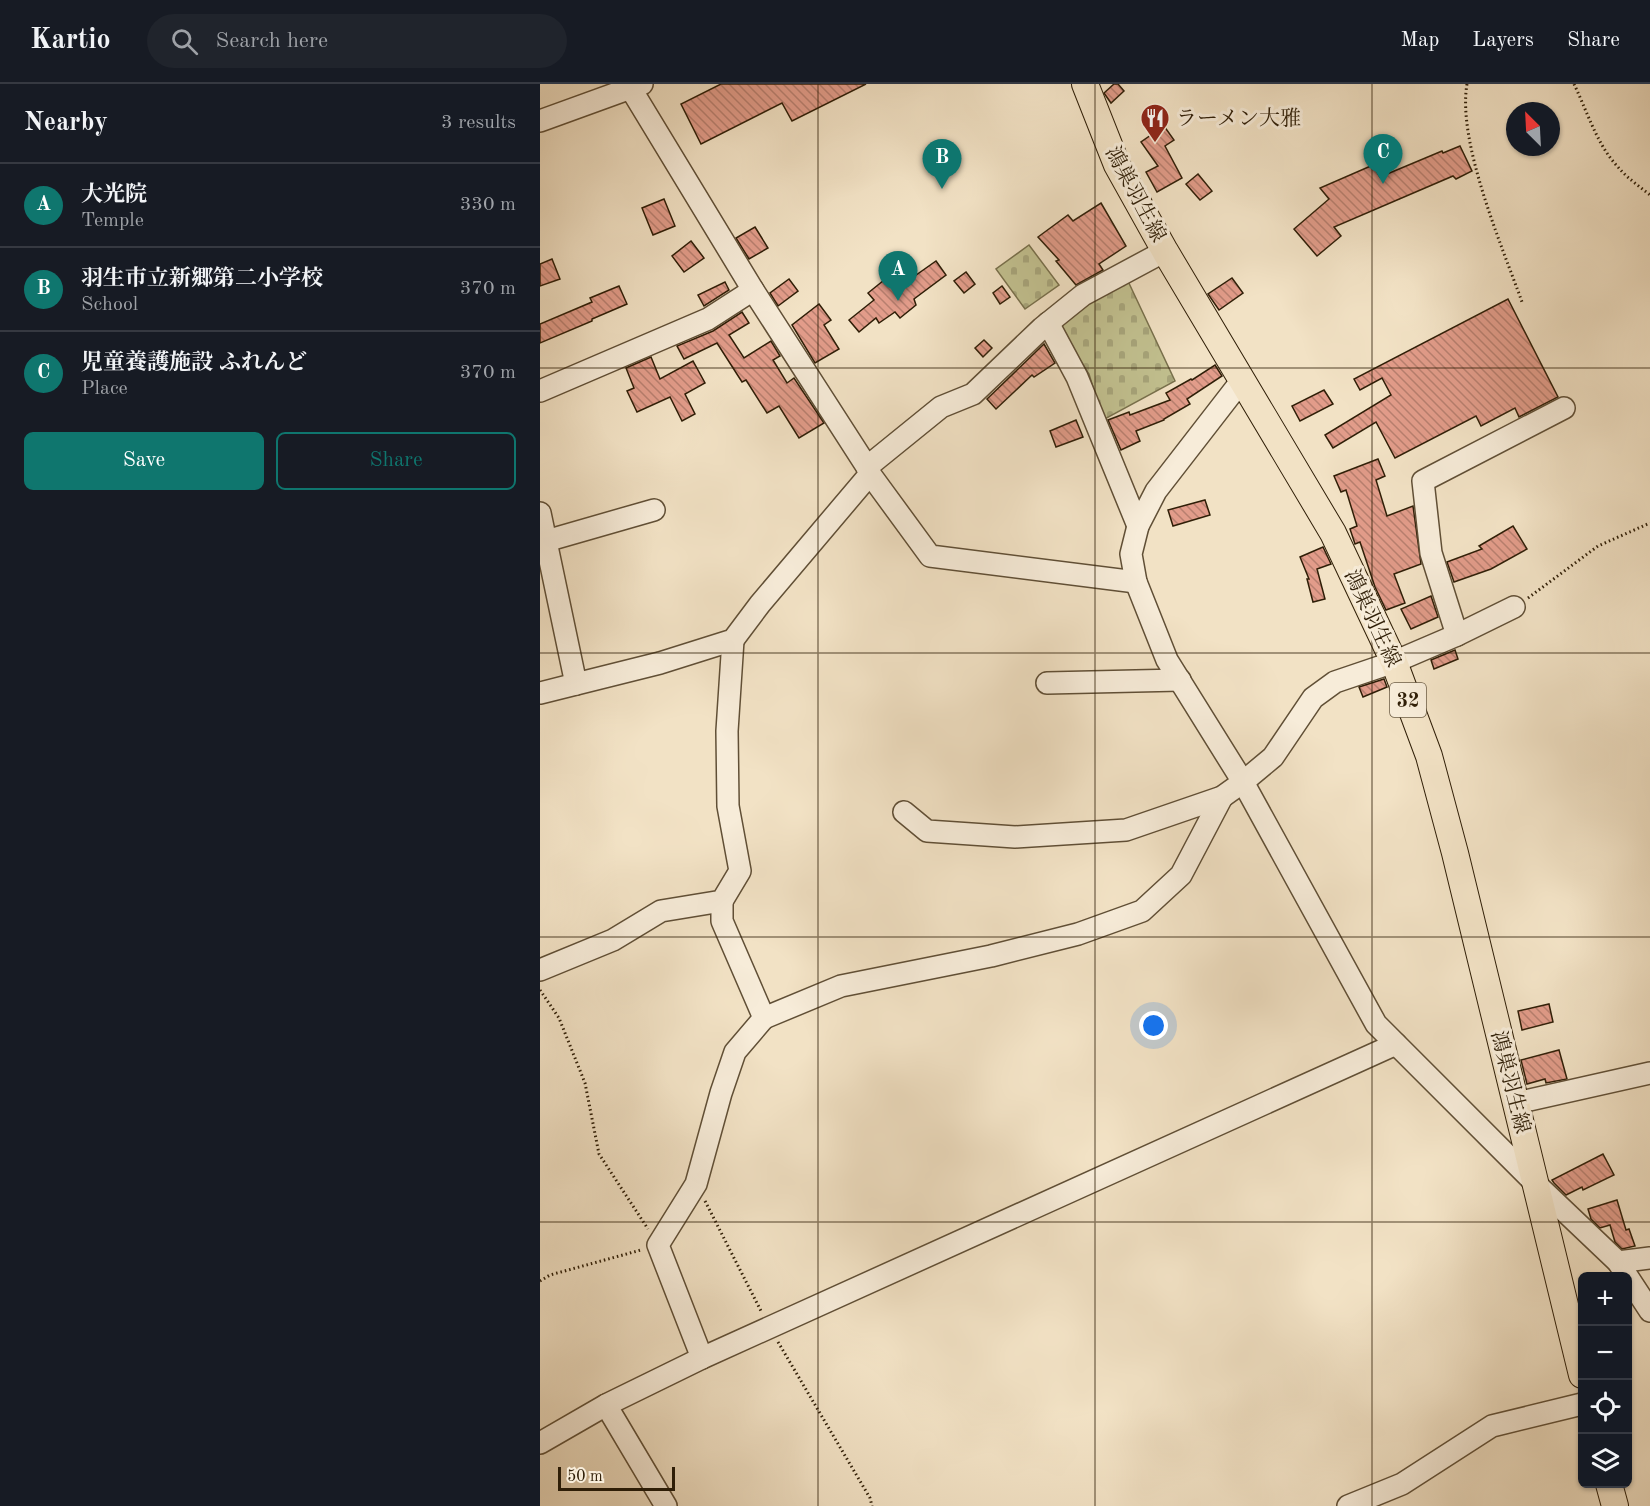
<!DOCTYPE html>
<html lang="en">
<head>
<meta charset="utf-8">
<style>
	:root { --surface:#171b24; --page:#20242c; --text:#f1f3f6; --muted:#9ea1a6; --line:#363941; --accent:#0f766e }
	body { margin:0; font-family:"Old Standard TT","Noto Serif JP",serif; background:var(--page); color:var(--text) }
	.controls { position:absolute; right:18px; bottom:18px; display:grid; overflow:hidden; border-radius:9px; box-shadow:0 2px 4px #0004 }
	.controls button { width:54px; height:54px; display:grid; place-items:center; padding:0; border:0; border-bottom:2px solid var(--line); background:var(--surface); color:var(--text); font:30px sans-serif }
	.compass { position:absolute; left:966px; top:18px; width:54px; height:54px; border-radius:50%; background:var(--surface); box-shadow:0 2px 4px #0004; rotate:336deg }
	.scale { position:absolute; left:18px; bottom:15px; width:117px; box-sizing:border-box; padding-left:6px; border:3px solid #2f1e07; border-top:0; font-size:16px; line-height:21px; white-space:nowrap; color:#2f1e07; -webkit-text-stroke:4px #f7ecd9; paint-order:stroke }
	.you { position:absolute; left:614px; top:942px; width:21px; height:21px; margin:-15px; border:4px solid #fff; border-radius:50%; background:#1a73e8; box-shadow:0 0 0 9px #1a73e833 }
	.badge { display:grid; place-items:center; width:39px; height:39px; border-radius:50%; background:var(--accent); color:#fff; font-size:20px; font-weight:700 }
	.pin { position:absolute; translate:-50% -50px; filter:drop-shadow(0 2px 3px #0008) }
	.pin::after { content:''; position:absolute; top:32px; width:21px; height:18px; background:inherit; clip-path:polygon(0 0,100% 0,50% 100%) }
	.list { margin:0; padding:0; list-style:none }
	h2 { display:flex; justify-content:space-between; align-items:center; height:78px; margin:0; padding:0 24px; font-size:26px }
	h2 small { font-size:20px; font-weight:400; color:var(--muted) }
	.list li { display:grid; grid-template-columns:39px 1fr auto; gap:18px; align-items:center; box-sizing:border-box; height:84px; padding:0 24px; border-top:2px solid var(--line) }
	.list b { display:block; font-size:22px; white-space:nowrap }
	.list p { margin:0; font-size:20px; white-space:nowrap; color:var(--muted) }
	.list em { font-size:20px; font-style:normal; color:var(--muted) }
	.actions { display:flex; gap:12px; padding:18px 24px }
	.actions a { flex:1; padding:14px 0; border:2px solid var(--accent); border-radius:9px; text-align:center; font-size:21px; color:var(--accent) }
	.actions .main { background:var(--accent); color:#fff }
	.icon { flex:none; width:33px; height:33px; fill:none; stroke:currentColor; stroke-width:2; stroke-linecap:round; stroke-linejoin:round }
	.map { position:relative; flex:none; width:1110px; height:1422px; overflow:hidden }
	header { display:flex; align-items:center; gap:36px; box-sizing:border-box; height:84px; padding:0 30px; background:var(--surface); border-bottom:2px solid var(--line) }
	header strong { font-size:28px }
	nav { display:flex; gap:33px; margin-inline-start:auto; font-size:21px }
	.search { width:420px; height:54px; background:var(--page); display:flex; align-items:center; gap:15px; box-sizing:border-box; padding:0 21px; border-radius:33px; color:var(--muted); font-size:22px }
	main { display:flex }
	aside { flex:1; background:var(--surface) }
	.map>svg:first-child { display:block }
	.cemetery { fill:url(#cemetery-stones); stroke:#78704c; stroke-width:1.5 }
	.building { fill:url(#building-back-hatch); stroke:#2f1e07; stroke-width:1.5 }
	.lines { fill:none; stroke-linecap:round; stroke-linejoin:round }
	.minor-casing { stroke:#604f36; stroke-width:24 }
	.major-casing { stroke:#2f1e07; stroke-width:28 }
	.path { stroke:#2f1e07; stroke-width:3; stroke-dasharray:1.5 3; stroke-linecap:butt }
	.minor { stroke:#f7ecd9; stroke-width:21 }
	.major { stroke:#f2e2c5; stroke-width:26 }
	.grid { fill:none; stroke:#2f1e07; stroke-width:1.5; stroke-opacity:0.55 }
	.labels { text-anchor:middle; stroke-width:6; stroke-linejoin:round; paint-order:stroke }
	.shield { fill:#f7ecd9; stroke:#6b5c46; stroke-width:1.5 }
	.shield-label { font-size:20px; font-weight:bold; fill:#2f1e07 }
	.poi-label { font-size:21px; fill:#2f1e07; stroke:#f7ecd9; text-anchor:start }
	.street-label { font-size:21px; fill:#2f1e07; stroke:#f7ecd9 }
</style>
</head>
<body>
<header>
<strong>Kartio</strong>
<div class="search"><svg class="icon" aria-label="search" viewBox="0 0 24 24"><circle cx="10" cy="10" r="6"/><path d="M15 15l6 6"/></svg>Search here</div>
<nav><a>Map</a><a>Layers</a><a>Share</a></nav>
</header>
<main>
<aside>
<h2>Nearby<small>3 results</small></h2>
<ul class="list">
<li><span class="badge">A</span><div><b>大光院</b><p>Temple</p></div><em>330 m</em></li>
<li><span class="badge">B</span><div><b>羽生市立新郷第二小学校</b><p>School</p></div><em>370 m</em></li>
<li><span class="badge">C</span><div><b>児童養護施設 ふれんど</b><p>Place</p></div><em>370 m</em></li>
</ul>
<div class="actions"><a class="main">Save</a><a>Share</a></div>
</aside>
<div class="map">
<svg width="1110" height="1422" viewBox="0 0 1110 1422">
	<defs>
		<pattern id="cemetery-stones" width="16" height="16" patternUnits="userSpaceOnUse" patternTransform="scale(1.5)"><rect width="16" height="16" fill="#c2c190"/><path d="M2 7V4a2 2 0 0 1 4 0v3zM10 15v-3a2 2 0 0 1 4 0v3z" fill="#a7a57b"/></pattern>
		<pattern id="building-back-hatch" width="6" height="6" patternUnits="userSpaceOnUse" patternTransform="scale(1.5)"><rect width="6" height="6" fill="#e29c8a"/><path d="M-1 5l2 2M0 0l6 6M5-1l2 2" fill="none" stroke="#b87f6f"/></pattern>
	</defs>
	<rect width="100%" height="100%" fill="#f2e2c5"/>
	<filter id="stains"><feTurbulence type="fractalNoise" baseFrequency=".00333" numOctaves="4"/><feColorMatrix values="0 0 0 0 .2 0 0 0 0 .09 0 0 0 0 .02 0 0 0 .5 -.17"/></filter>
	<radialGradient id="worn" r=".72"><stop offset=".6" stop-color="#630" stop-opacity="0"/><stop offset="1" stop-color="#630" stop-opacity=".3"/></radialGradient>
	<g class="cemetery">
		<path d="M489 161 519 201 485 225 456 185Z"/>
		<path d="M587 195 635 297 563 336 549 290 525 253 518 236Z"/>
	</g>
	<g class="building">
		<path d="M181 0H326L252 37 242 19 161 60 141 20Z"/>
		<path d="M574 0H578L584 7 571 19 564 9Z"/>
		<path d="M624 42 634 56 625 62 642 94 617 108 606 88 618 82 601 58Z"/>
		<path d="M920 62 932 87 916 95 913 92 794 143 801 152 777 172 754 145 789 115 780 104 833 81 840 93 902 67 903 69Z"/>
		<path d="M658 90 672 107 660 116 646 100Z"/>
		<path d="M124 115 135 142 113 151 102 124Z"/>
		<path d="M561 119 586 162 559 180 563 186 536 201 516 177 519 176 498 153 528 131 533 137Z"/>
		<path d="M215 143 228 164 209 175 196 154Z"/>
		<path d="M151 157 164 174 144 188 132 172Z"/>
		<path d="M12 175 20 195 0 202V180Z"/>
		<path d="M396 177 406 191 374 215 376 221 360 234 355 228 339 239 336 234 319 248 309 236 334 216 328 209 359 184 369 196Z"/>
		<path d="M426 188 435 200 424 209 414 197Z"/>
		<path d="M692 194 703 209 679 226 668 210Z"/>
		<path d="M249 195 258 207 238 222 230 209Z"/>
		<path d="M185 198 189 206 164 222 158 211Z"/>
		<path d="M79 202 87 220 52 235V237L0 259V240L52 218 50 214Z"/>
		<path d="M462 202 470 213 460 220 453 209Z"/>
		<path d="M968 215 1018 313 979 333 975 324 941 342 936 332 855 374 836 338 793 364 785 351 851 311 842 294 820 306 814 295Z"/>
		<path d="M279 220 291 236 284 241 299 265 275 279 252 241Z"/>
		<path d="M202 228 209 239 189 251 204 274 231 257 240 272 233 276 247 299 254 294 284 339 259 354 239 322 227 329 206 296 202 298 177 259 144 275 137 262 173 247Z"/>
		<path d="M444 256 452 264 443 273 435 264Z"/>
		<path d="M504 260 515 279 494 293 492 291 456 325 447 315Z"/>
		<path d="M111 273 120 295 153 277 165 299 145 310 155 330 142 337 130 313 97 328 87 307 94 304 86 284Z"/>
		<path d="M675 281 682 292 647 315 650 320 624 335V336L596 347 600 357 581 366 568 336 589 328 590 331 630 316 626 309 651 295 652 296Z"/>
		<path d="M784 306 793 320 760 337 752 322Z"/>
		<path d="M536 336 543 353 516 363 510 347Z"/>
		<path d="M838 375 845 392 836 396 847 432 873 422 881 480 854 490 865 519 846 526 835 503 820 458 815 460 810 445 817 442 806 406 801 408 794 392Z"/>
		<path d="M665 416 670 431 633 442 628 426Z"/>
		<path d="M973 442 987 465 951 485 914 498 907 478 942 465 939 462Z"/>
		<path d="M783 463 791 480 777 485 785 515 773 518 767 495H769L760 473Z"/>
		<path d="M891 512 898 533 871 545 861 525Z"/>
		<path d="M915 566 918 575 894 585 891 576Z"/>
		<path d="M844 595 847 603 823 613 819 603Z"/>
		<path d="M1009 920 1013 938 982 946 978 927Z"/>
		<path d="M1019 966 1027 995 1006 999 1005 995 987 1000 981 976Z"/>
		<path d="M1063 1070 1074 1091 1043 1106 1042 1103 1026 1111 1014 1099 1012 1096Z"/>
		<path d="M1077 1116 1086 1146 1089 1145 1095 1162 1082 1165 1075 1158 1070 1141 1060 1144 1051 1135 1048 1125Z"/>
	</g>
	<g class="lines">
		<g class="minor-casing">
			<g id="minor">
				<path d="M88 0 213 206 327 383"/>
				<path d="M0 37 102 0"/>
				<path d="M508 239 537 293 598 442"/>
				<path d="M704 298 695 305 616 407 598 442 591 470 596 498 627 576 703 698 836 940 996 1100 1078 1178 1110 1227"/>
				<path d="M0 307 168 235 213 206"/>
				<path d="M330 390 390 472 596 498"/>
				<path d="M0 429 36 600 0 609"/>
				<path d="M6 457 114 426"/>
				<path d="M917 551 891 469 883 397 1024 324"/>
				<path d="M507 599 640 596"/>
				<path d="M36 600 120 579 193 556 220 520 330 390 327 383 401 323 433 310 502 244 543 211 625 167"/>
				<path d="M364 728 387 747 475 753 586 746 682 713 703 698 733 673 773 614 795 598 854 578 917 551 974 523"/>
				<path d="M0 886 73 856 121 827 182 817 200 787 188 722 187 647 193 556"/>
				<path d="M224 934 301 902 451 872 538 850 602 827 641 791 682 713"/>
				<path d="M976 1019 1110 989"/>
				<path d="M1078 1178 1110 1174"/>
				<path d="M162 1274 856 960"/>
				<path d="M66 1321 126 1422"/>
				<path d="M0 1359 66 1321 162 1274 118 1161 156 1100 181 1009 195 968 224 934 182 837V817"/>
				<path d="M808 1422 862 1400 952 1342 1042 1320"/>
			</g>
		</g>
		<g class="major-casing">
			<g id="major">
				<path d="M545 0 577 81 625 167 793 449 854 578 889 672 915 769 1042 1291"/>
				<path d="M1069 1400 1075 1422"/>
			</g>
		</g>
		<g class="path">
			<path d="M927 0C917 58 962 162 982 218"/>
			<path d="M1034 0C1047 27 1057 61 1078 83 1087 94 1099 102 1110 111"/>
			<path d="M988 514 1058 462 1110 439"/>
			<path d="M0 906 19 934 45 999 59 1070 108 1145"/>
			<path d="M165 1117 222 1229"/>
			<path d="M0 1197 10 1191 101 1166"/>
			<path d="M238 1258 330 1414 332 1422"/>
		</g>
		<use href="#minor" class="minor"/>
		<use href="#major" class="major"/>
	</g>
	<path class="grid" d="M278 0V1422M555 0V1422M832 0V1422M0 284H1110M0 569H1110M0 853H1110M0 1138H1110"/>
	<defs>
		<g id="restaurant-pin" transform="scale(1.5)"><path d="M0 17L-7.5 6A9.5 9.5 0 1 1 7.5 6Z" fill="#8f2418" stroke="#f7ecd9"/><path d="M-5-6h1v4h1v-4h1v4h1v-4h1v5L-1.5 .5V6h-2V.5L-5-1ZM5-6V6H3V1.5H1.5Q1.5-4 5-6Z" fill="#fff"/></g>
	</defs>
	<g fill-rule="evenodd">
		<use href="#restaurant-pin" x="615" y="34"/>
	</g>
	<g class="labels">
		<rect class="shield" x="850" y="599" width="36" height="34" rx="4.5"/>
		<g class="shield-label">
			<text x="868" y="623">32</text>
		</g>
		<g class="poi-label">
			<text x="636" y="41">ラーメン大雅</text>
		</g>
		<g class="street-label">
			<text transform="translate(596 110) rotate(62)" y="7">鴻巣羽生線</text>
			<text transform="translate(833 534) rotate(65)" y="7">鴻巣羽生線</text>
			<text transform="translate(971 998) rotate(76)" y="7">鴻巣羽生線</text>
		</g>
	</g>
	<rect width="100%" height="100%" filter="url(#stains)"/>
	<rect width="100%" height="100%" fill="url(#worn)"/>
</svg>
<div class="controls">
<button>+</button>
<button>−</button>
<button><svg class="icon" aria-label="locate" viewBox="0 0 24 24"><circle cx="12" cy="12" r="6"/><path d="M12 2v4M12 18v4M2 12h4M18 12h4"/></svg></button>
<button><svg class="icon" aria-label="layers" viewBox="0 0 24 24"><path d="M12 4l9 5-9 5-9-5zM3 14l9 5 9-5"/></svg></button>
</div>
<svg class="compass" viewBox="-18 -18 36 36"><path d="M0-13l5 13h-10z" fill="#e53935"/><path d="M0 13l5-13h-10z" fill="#9ea1a6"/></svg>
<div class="scale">50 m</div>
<div class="you"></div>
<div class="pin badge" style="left:358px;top:217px">A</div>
<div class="pin badge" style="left:402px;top:105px">B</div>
<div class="pin badge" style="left:843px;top:100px">C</div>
</div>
</main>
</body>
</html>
